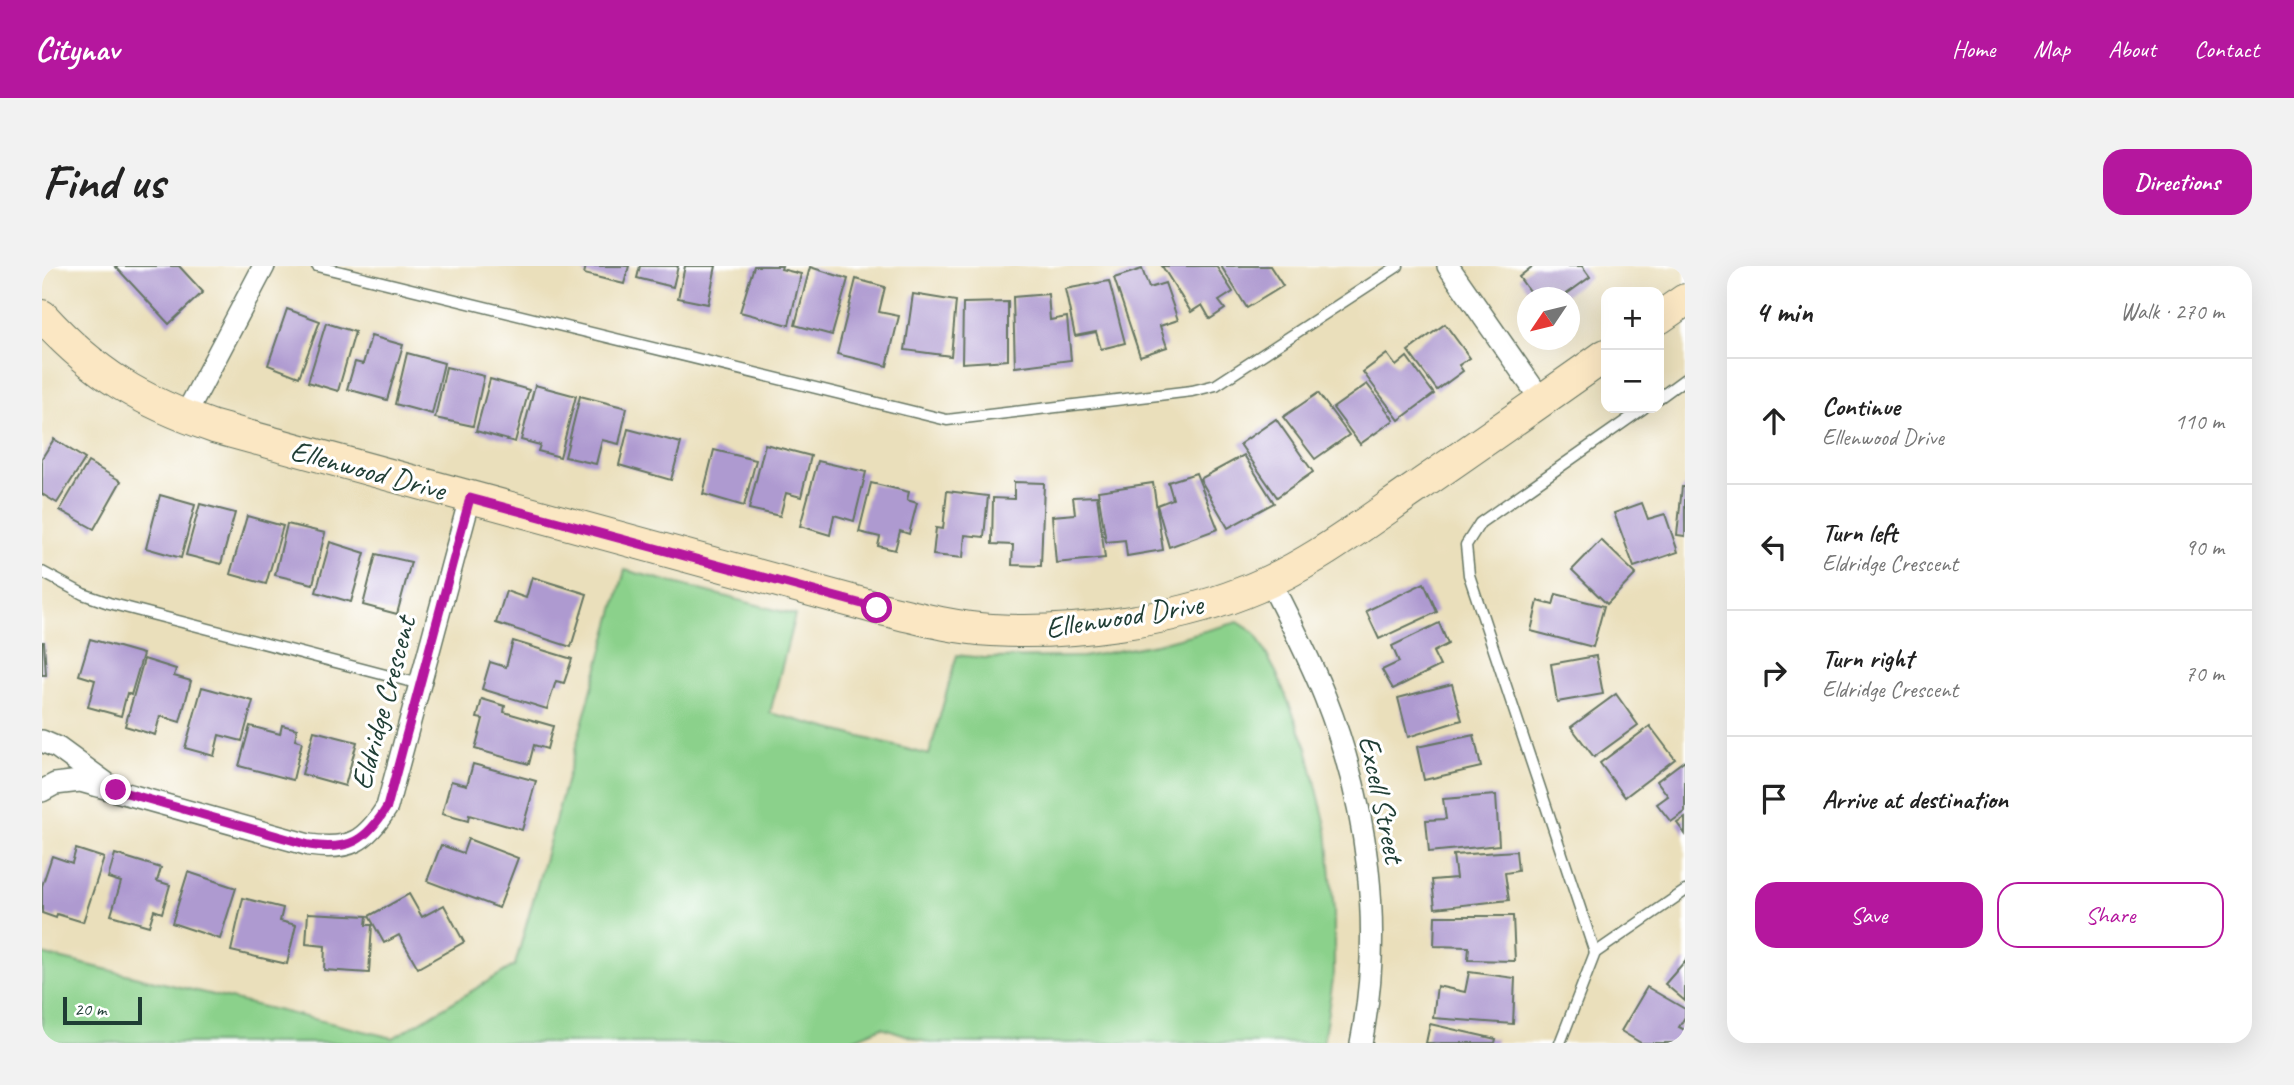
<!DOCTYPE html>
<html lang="en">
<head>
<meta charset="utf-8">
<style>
	:root { --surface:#fff; --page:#f2f2f2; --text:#222; --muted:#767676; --line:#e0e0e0; --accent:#b5179e }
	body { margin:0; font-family:Caveat,sans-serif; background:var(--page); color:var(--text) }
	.controls { position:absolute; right:21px; top:21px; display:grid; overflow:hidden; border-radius:14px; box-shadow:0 7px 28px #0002 }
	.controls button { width:63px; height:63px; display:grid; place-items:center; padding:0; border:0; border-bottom:2px solid var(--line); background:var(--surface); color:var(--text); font:35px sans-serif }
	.compass { position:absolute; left:1475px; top:21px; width:63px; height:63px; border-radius:50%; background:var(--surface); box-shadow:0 7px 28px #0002; rotate:235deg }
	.scale { position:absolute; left:21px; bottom:18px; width:79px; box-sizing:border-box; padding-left:7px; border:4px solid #1f3d34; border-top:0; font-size:19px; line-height:24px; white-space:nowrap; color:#1f3d34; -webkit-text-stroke:5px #fff; paint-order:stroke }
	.stop { position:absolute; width:21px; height:21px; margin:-16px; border:5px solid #b5179e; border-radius:50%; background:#fff }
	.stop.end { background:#b5179e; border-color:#fff; box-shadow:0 2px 7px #0008 }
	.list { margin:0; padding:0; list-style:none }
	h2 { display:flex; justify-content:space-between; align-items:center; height:91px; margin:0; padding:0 28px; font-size:30px }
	h2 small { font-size:23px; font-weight:400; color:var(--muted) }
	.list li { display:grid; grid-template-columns:46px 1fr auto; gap:21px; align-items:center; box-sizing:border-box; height:126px; padding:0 28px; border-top:2px solid var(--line) }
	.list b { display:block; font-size:26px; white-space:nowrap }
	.list p { margin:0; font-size:23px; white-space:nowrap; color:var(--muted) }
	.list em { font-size:23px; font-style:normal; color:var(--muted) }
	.actions { display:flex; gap:14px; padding:21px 28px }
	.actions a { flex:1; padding:16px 0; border:2px solid var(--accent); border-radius:21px; text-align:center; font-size:24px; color:var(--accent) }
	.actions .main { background:var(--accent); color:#fff }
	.icon { flex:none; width:38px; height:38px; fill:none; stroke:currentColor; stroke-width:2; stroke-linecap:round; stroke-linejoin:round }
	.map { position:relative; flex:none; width:1643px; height:777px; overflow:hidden; border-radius:21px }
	header { display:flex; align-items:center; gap:42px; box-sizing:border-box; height:98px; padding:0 35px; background:var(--accent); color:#fff }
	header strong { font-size:33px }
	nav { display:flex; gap:38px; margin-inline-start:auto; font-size:24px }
	.intro { display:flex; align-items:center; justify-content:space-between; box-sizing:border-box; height:168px; padding:0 42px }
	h1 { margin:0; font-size:49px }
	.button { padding:18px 32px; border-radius:21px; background:var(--accent); color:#fff; font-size:24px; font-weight:700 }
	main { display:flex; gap:42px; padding:0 42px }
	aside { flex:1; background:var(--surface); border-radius:21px; box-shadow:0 7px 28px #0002 }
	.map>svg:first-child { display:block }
	.green { fill:#8bd18b; stroke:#558760; stroke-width:2 }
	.building { fill:#ae9ad0 }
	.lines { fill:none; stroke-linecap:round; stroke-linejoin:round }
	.lane-casing { stroke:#667663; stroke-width:13 }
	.street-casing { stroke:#667663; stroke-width:24 }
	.secondary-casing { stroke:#667663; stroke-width:34 }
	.lane { stroke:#fff; stroke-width:10 }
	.street { stroke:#fff; stroke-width:21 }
	.secondary { stroke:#fbe7c3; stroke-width:32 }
	.route { stroke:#b5179e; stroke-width:9 }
	.labels { text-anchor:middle; stroke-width:6; stroke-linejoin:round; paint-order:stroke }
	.street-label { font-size:30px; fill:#1f3d34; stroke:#fff }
</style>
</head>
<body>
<header>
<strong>Citynav</strong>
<nav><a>Home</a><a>Map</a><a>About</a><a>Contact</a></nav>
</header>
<div class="intro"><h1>Find us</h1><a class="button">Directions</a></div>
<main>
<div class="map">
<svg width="1643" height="777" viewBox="0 0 1643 777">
	<rect width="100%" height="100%" fill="#fff"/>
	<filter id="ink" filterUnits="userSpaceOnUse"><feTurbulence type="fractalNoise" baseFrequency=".0143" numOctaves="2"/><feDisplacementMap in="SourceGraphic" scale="14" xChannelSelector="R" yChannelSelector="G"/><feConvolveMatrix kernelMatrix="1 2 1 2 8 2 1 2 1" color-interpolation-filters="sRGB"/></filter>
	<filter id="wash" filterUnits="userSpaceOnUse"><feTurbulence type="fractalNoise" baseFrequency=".00686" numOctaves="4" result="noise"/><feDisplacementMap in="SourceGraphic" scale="28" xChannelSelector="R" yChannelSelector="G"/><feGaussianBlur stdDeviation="1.57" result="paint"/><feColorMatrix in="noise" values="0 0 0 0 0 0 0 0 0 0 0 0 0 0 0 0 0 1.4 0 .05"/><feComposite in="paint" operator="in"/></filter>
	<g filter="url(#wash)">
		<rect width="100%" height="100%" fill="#eadfbb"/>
		<path class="green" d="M583 304 753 349 728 447 887 489 915 389 942 392 1041 391 1114 378 1196 356 1213 367 1235 408 1265 482 1285 564 1292 645V707L1281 777H887L840 761 801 777H0V688L351 772 473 699Z"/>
		<g id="blocks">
			<g class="building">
				<path d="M73 0H137L161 26 127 58Z"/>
				<path d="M544 0H587L582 18 542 8Z"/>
				<path d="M598 0H636L631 21 595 12Z"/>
				<path d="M643 0H674L666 38 636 32Z"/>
				<path d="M712 0H740L739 3 759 8 747 59 698 46Z"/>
				<path d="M1120 0H1174L1191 26 1177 35 1183 43 1168 53 1160 39 1149 46Z"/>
				<path d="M1179 0H1228L1241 20 1205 42Z"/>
				<path d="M1491 0H1540L1548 11 1519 32H1492L1477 11Z"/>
				<path d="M768 1 806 13 790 69 753 59Z"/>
				<path d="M1100 3 1107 22 1123 17 1136 54 1118 60 1125 81 1098 90 1072 12Z"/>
				<path d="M814 13 843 21 837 46 857 50 845 100 795 88Z"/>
				<path d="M1067 15 1083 77 1059 83 1054 66 1033 70 1023 23Z"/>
				<path d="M871 28 914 35 909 90 863 84Z"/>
				<path d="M1006 28 1008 54 1025 51 1029 94 973 101 971 31Z"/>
				<path d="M966 36V94L920 97 921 37Z"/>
				<path d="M245 43 278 55 257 111 226 99Z"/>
				<path d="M284 57 313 66 296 125 266 116Z"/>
				<path d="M1403 58 1428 92 1417 99 1421 105 1395 124 1366 85Z"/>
				<path d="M329 70 361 79 345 134 305 123 313 96 321 98Z"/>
				<path d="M365 87 402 97 390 148 353 138Z"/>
				<path d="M1345 88 1354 100 1365 91 1392 128 1357 154 1321 106Z"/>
				<path d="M404 101 442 110 431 160 393 152Z"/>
				<path d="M448 113 487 124 473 176 434 165Z"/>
				<path d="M1325 118 1352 154 1318 178 1291 142Z"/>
				<path d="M493 119 534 130 518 191 496 185 498 179 479 174Z"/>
				<path d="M1276 127 1307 169 1273 193 1241 151Z"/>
				<path d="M538 130 585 142 577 178 560 174 554 198 523 191Z"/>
				<path d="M1234 153 1271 206 1235 231 1198 178Z"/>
				<path d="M586 163 639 177 629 214 577 199Z"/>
				<path d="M12 173 43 193 15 237 0 228V192Z"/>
				<path d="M723 178 769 190 759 231 744 227 738 250 707 243Z"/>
				<path d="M672 184 714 194 702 240 661 228Z"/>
				<path d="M1202 189 1232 237 1186 262 1158 213Z"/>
				<path d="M776 195 824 206 812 255 792 249 788 269 758 260Z"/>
				<path d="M46 196 79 215 52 263 18 244Z"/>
				<path d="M1154 207 1176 263 1127 281 1115 239 1131 233 1126 216Z"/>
				<path d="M972 216 1002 217 999 300 970 299 971 279 950 278 951 232 972 233Z"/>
				<path d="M829 217 867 226 865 234 875 237 867 268 858 265 853 284 836 280 838 271 817 266Z"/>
				<path d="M1111 217 1121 284 1085 290 1083 274 1064 276 1056 225Z"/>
				<path d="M1640 221H1643V270L1635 269Z"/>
				<path d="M905 225 946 230 942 271 923 269 921 292 891 289 894 262 901 263Z"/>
				<path d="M118 229 153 239 139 292 104 282Z"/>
				<path d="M1055 230 1063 292 1014 297 1010 250 1033 248 1031 231Z"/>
				<path d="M1600 237 1606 253 1623 248 1636 286 1592 301 1572 247Z"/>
				<path d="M158 238 193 247 179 298 144 289Z"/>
				<path d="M205 250 241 260 224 318 188 308Z"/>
				<path d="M245 258 283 267 271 318 233 309Z"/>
				<path d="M1559 274 1594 308 1565 338 1530 304Z"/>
				<path d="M288 276 323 287 309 336 274 326Z"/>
				<path d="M334 288 369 296 355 348 321 339Z"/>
				<path d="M490 311 545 328 529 381 454 357 464 325 484 332Z"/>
				<path d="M1382 317 1395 346 1337 373 1324 345Z"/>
				<path d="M1514 328 1562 340 1551 381 1489 365 1496 335 1511 339Z"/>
				<path d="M1397 357 1406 378 1391 386 1398 400 1351 423 1340 404 1357 396 1350 380Z"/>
				<path d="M48 373 101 388 89 429 85 427 79 450 46 441 53 414 37 409Z"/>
				<path d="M471 375 530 393 522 417 514 415 505 443 440 423 448 396 464 401Z"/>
				<path d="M0 376H2L4 409H0Z"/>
				<path d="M1554 390 1561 428 1515 436 1509 398Z"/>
				<path d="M102 393 134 403 132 410 149 415 138 456 118 450 113 469 83 460Z"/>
				<path d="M1410 418 1420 454 1366 471 1356 432Z"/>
				<path d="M160 421 211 435 200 475 177 469 172 490 143 482Z"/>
				<path d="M1574 428 1596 459 1552 491 1529 461Z"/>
				<path d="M440 433 463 440 462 446 511 460 505 483 492 479 487 498 433 483 441 453 435 452Z"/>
				<path d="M240 459 255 463 253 474 260 476 251 514 197 500 208 460 238 468Z"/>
				<path d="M1608 460 1633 493 1583 531 1558 497Z"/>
				<path d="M272 465 315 476 303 520 260 508Z"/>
				<path d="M1432 469 1439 501 1382 514 1375 481Z"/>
				<path d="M1643 494V546L1629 556 1615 538 1626 530 1615 515Z"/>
				<path d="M431 498 494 515 480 564 427 549 426 555 400 548 409 515 425 519Z"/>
				<path d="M1454 529 1457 579 1387 586 1384 554 1404 553 1401 533Z"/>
				<path d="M1643 552V568L1635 557Z"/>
				<path d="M426 573 476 592 457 642 385 615 399 579 421 587Z"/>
				<path d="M34 583 62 592 41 656 15 648 14 652 0 647V620L10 590 30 597Z"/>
				<path d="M1474 585 1476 605 1463 607 1467 634 1393 642 1390 614 1414 612 1411 589Z"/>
				<path d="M73 588 119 602 115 615 128 619 120 647 112 644 107 660 69 649 79 616 66 612Z"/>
				<path d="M146 606 194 622 178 673 130 657Z"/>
				<path d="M367 628 380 651 402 639 422 676 376 702 357 669 342 677 327 650Z"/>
				<path d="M201 632 241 642 238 655 254 659 245 698 189 685Z"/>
				<path d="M266 647 325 650 324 659H330L327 707 282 704 283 680 264 678Z"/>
				<path d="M1393 650H1471L1473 695 1426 694 1427 681 1392 680Z"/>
				<path d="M1643 695V735L1623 718Z"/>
				<path d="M1427 706 1473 712 1471 758 1391 752 1395 720 1423 726Z"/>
				<path d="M1605 721 1643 743V751L1637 761 1643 764V777H1599L1579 765Z"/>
				<path d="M1388 758 1454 773 1453 777H1384Z"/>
			</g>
		</g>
	</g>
	<g filter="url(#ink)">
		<use href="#blocks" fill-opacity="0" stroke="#667663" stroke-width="2"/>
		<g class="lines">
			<g class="lane-casing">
				<g id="lane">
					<path d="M275 0 905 154 1150 125 1174 119 1356 0"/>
					<path d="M1617 132 1643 113"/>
					<path d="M0 306 41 328 67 337 378 418"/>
					<path d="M1553 687 1643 625"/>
					<path d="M1518 777 1553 687 1427 309 1424 279 1438 257 1602 142"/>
				</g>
			</g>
			<g class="street-casing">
				<g id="street">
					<path d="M1406 0 1500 135"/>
					<path d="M143 150 222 0"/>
					<path d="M1228 315C1247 353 1267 391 1283 431 1326 539 1342 663 1319 777"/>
					<path d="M0 475 16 482 64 517"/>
					<path d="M0 525 13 518 38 515 267 579C308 585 324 575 345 541L428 232"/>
				</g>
			</g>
			<g class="secondary-casing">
				<g id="secondary">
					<path d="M0 50C53 108 98 135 172 161L835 342C873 351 911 362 950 364 1026 369 1129 355 1200 327 1261 304 1315 263 1368 226 1434 181 1499 135 1564 89"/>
					<path d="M1617 52 1643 34"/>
				</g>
			</g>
			<use href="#lane" class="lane"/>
			<use href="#street" class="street"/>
			<use href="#secondary" class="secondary"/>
		</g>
	</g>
	<g class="lines" filter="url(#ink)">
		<path class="route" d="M74 524 267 579C307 585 324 575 345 541L428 232 835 342"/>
	</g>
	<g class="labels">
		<g class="street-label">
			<text transform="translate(326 204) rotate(15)" y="10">Ellenwood Drive</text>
			<text transform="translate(1082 350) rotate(-9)" y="10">Ellenwood Drive</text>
			<text transform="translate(341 437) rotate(-75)" y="10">Eldridge Crescent</text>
			<text transform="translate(1340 533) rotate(78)" y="10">Excell Street</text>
		</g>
	</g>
</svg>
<div class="controls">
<button>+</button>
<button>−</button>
</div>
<svg class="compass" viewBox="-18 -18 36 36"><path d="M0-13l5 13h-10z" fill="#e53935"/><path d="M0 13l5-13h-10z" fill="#767676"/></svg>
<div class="scale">20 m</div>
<div class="stop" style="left:835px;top:342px"></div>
<div class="stop end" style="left:74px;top:524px"></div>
</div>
<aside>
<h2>4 min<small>Walk · 270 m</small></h2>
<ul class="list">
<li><svg class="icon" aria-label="ahead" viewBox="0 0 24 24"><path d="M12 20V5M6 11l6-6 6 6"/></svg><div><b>Continue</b><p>Ellenwood Drive</p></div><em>110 m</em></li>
<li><svg class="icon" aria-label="left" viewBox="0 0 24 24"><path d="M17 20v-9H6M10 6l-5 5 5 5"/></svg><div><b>Turn left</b><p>Eldridge Crescent</p></div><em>90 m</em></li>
<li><svg class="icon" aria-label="right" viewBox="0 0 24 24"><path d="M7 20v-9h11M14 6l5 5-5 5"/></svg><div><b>Turn right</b><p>Eldridge Crescent</p></div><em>70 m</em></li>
<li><svg class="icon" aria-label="arrive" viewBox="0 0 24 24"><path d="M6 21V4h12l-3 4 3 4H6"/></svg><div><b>Arrive at destination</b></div></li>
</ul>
<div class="actions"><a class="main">Save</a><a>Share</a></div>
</aside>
</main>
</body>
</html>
